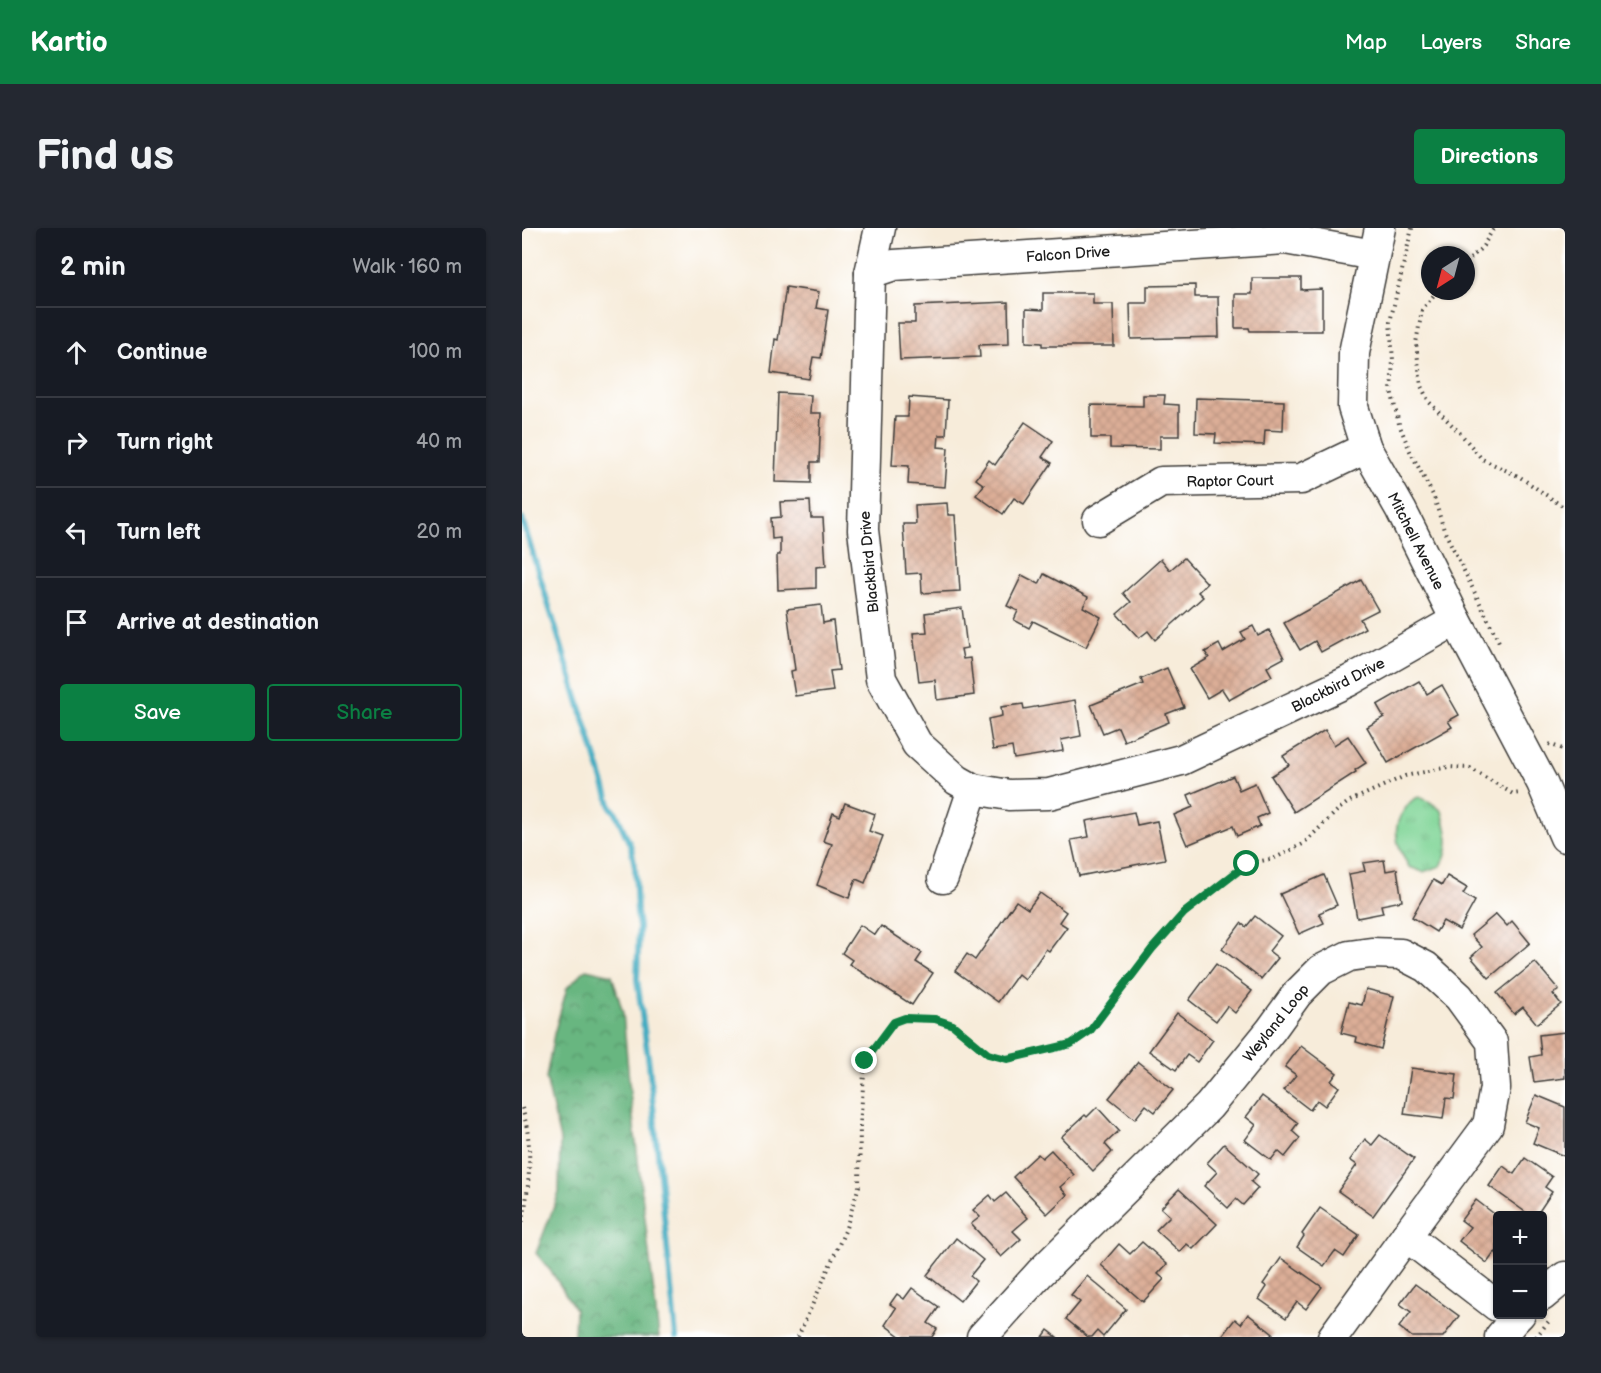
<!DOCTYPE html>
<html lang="en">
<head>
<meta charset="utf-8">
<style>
	:root { --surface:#171b24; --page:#242831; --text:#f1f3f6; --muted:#9ea1a6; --line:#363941; --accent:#0b8043 }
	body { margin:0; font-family:"Balsamiq Sans",sans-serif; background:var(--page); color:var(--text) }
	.controls { position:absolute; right:18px; bottom:18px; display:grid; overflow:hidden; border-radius:6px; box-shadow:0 2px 4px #0004 }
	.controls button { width:54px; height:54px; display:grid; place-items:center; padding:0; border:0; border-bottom:2px solid var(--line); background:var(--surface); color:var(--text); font:30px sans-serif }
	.compass { position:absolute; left:899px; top:18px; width:54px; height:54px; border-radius:50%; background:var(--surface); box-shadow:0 2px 4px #0004; rotate:216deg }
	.stop { position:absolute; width:18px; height:18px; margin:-14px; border:4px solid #0b8043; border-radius:50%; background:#fff }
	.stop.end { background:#0b8043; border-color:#fff; box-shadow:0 2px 6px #0008 }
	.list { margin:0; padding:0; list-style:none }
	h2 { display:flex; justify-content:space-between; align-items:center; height:78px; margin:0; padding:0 24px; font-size:26px }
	h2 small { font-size:20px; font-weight:400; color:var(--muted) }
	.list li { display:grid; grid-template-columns:39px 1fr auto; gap:18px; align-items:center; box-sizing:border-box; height:90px; padding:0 24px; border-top:2px solid var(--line) }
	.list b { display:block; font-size:22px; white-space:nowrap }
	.list em { font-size:20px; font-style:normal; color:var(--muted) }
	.actions { display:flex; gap:12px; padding:18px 24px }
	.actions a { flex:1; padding:14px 0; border:2px solid var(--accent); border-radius:6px; text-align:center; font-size:21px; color:var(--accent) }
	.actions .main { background:var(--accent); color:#fff }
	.icon { flex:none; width:33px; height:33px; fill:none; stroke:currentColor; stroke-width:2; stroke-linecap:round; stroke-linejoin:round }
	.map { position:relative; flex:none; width:1043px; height:1109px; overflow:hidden; border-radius:6px }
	header { display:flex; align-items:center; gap:36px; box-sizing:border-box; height:84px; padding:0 30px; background:var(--accent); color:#fff }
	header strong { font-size:28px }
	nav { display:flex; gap:33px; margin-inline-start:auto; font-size:21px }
	.intro { display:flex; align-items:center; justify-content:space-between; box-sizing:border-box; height:144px; padding:0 36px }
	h1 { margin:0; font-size:42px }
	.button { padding:15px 27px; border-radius:6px; background:var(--accent); color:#fff; font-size:21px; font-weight:700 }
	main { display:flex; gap:36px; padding:0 36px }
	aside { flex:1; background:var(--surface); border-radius:6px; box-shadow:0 2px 4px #0004 }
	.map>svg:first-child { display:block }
	.forest { fill:url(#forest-crowns); stroke:#42694e; stroke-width:1.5 }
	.park { fill:url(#park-tufts); stroke:#4e785a; stroke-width:1.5 }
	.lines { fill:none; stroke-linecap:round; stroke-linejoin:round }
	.stream { stroke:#42acc1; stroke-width:6 }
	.building { fill:url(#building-cross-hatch) }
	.minor-casing { stroke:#3d3b38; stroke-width:33 }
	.path { stroke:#3d3b38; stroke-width:4; stroke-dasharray:1.5 4.5; stroke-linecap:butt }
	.minor { stroke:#fff; stroke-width:30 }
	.route { stroke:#0b8043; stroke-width:8 }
	.labels { text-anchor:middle; stroke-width:6; stroke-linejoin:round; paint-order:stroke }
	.street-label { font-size:15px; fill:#1c1c1c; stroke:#fff }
</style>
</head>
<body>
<header>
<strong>Kartio</strong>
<nav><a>Map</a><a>Layers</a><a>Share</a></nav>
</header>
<div class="intro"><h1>Find us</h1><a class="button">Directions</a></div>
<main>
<aside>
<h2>2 min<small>Walk · 160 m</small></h2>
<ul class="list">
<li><svg class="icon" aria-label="ahead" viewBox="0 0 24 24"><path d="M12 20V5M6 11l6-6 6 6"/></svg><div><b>Continue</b></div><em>100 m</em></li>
<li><svg class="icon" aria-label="right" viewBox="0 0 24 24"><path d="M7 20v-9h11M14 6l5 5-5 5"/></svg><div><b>Turn right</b></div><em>40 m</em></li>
<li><svg class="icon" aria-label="left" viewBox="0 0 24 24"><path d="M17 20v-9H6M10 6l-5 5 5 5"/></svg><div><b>Turn left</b></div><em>20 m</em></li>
<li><svg class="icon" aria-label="arrive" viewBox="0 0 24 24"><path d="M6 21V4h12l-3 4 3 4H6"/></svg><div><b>Arrive at destination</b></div></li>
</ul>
<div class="actions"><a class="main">Save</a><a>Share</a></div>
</aside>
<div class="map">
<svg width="1043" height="1109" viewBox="0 0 1043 1109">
	<defs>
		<pattern id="forest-crowns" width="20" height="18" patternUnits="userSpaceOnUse" patternTransform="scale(1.5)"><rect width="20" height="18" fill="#68b680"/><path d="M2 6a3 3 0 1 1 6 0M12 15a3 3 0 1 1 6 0" fill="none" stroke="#559368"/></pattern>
		<pattern id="park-tufts" width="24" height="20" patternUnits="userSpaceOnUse" patternTransform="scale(1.5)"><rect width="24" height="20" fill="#81d598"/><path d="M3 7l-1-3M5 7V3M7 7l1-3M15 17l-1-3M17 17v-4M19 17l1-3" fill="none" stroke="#6fb682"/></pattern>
		<pattern id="building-cross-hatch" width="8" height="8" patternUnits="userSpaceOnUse" patternTransform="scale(1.5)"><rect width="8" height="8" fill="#dcae97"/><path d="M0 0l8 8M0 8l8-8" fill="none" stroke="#bc9582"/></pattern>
	</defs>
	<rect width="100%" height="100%" fill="#fff"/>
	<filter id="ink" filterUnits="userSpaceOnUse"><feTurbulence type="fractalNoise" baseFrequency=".0167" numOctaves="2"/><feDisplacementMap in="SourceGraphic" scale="12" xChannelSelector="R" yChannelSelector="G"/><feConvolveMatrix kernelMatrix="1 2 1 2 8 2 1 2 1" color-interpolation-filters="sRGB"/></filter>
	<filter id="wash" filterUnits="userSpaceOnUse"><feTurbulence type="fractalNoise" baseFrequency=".008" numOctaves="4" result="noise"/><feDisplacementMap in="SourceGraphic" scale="24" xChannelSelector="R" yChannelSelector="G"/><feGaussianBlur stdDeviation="1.35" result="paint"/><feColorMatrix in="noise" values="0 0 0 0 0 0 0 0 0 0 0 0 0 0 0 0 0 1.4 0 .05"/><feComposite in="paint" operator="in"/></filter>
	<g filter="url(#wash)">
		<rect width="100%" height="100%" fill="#f7ecda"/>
		<path class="forest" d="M64 741 90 747 101 785 108 864 137 1109H52L53 1081 31 1046 14 1025 37 965 38 912 24 850 32 806 45 760Z"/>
		<path class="park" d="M897 569 908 574 920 583C925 604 931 617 919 638L901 644 887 639C876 619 867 601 883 581 887 575 890 571 897 569Z"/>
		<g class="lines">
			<path class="stream" d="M0 291 89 579 94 585 109 619 113 639 115 685 117 699 115 751 127 836 154 1109"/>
		</g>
		<g id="blocks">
			<g class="building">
				<path d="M730 50H779V62L800 61V103H728L727 100H713V66H730Z"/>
				<path d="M673 57V69H696L697 109 609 111 608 75H625V58Z"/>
				<path d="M264 59 297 64 294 80 306 82 299 130 291 129 287 151 249 145 253 111 256 112Z"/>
				<path d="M521 65H571V76H591L592 118H520V115L504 114V81L521 82Z"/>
				<path d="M486 74 487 116 457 117 458 129 378 132 376 95H393V78Z"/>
				<path d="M256 165 289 167 288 185H299L297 234H289V255L253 254Z"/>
				<path d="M621 167H643L642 176 657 177V208H638V221L588 220V210H569V177L621 178Z"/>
				<path d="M387 169 426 172 424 207H417L416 219 426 220 423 259 386 256 387 238 370 237 373 189H386Z"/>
				<path d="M674 170 762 173 761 203 743 202 742 217 693 215 694 206 673 205Z"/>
				<path d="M503 194 531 213 520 229 530 235 502 276 492 270 481 286 454 267 462 257 454 251 467 232 473 237Z"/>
				<path d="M288 273 289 290H301L304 338 294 339V360L256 362 255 327H258V310L250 311 249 290 259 289 258 274Z"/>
				<path d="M425 275 426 287H433L438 363 400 365 399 345 384 346 381 296H394L393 277Z"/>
				<path d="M662 330 685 355 676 364 681 369 633 412 626 403 617 410 595 386 609 374 601 365 639 331 648 342Z"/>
				<path d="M522 346 566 369 561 379 579 389 564 419 511 393 507 400 492 392 496 383 485 378 500 347 517 356Z"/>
				<path d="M839 352 856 382 838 391 843 400 799 424 793 413 778 422 762 395Z"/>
				<path d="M299 377 301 395 311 393 317 442 308 443 311 463 273 468 269 443 273 442 265 381Z"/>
				<path d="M440 380 445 420 439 421 441 431 448 430 452 467 415 472 413 452 397 454 391 405 405 404 403 385Z"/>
				<path d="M731 398 736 408 747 402 762 430 745 439 750 448 707 472 700 461 685 470 668 441 687 430 683 424 697 416 701 424 723 411 719 404Z"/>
				<path d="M645 440 662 479 644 486 647 494 602 513 596 499 581 505 569 477 621 456 619 451Z"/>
				<path d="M897 453 905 466 920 457 937 487 926 493 930 499 866 535 845 499 862 489 855 477Z"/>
				<path d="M553 472 559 508 539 512 541 523 492 531 490 519 471 522 466 491 480 488 479 479 501 476 502 481Z"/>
				<path d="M803 502 812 517 826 508 844 535 833 542 834 544 772 584 749 548 767 537 761 528Z"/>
				<path d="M711 548 717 562 733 555 746 585 735 590 738 598 715 608 711 598 665 617 652 587 671 579 666 567Z"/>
				<path d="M323 575 353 586 347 603 361 608 343 655 334 651 327 670 295 657 310 616 301 613 311 585 318 588Z"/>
				<path d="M612 584 615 597 635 593 643 631 557 648 549 612 567 609 564 593Z"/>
				<path d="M862 632 864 643 875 641 880 673 859 677 861 685 835 690 827 646 843 643 841 635Z"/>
				<path d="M802 647 815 677 797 685 802 695 777 706 758 666Z"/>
				<path d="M925 648 945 660 941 666 953 673 937 702 921 693 914 704 890 689 911 652 920 657Z"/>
				<path d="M518 665 544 684 537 694 545 699 527 723 524 721 503 752 496 746 476 774 433 743 445 726 453 732 494 673 506 681Z"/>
				<path d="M974 686 985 698 990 693 1008 715 967 750 949 729 960 719 949 707Z"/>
				<path d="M733 688 759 708 747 723 756 730 739 751 700 721 719 695 724 699Z"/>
				<path d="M338 697 353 707 359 698 400 725 394 734 411 745 390 777 327 736 330 732 320 725Z"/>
				<path d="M1013 734 1037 762 1031 766 1039 776 1015 796 1001 779 992 786 975 765Z"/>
				<path d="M694 736 730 763 713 785 705 778 694 793 667 772Z"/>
				<path d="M844 761 872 768 859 821 834 814 835 809 819 805 827 774 840 777Z"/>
				<path d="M655 785 691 812 675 834 665 827 654 842 627 823Z"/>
				<path d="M1043 804V850L1012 854 1008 829 1019 827 1017 807Z"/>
				<path d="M779 818 815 845 809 853 817 859 803 878 795 872 788 882 762 862 774 847 763 839Z"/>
				<path d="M616 834 651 862 633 884 624 877 613 891 587 870Z"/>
				<path d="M889 840 935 846 932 871 924 870 921 891 882 886Z"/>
				<path d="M1014 867 1043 879V925L1042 928 1011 915 1017 900 1003 894Z"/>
				<path d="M740 868 776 895 770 903 778 910 763 929 756 923 749 932 723 912 734 897 724 889Z"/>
				<path d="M575 879 597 903 583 916 590 924 571 943 539 909 563 887 565 889Z"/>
				<path d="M858 907 892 931 851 988 816 963 835 937 828 932 843 911 850 917Z"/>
				<path d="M702 916 736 946 729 954 736 960 721 977 714 971 706 980 682 958 695 944 685 935Z"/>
				<path d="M529 922 552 947 538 959 545 967 525 986 491 949 516 926 520 930Z"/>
				<path d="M1003 930 1030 949 1023 959 1030 964 1014 988H1009L967 958 981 938 992 946Z"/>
				<path d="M657 961 695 996 671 1021 665 1016 658 1024 634 1002 648 988 639 980Z"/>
				<path d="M484 965 506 990 491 1003 499 1011 479 1029 449 996 458 989 451 982 468 967 473 974Z"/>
				<path d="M954 972 975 988V1026L973 1024 965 1035 937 1013 948 999 939 992Z"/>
				<path d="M798 980 837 1007 822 1029 813 1023 802 1038 775 1019 782 1008 780 1006Z"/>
				<path d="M434 1010 461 1032 448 1048 454 1053 438 1073 405 1047Z"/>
				<path d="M620 1014 645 1036 636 1046 642 1051 621 1074 579 1037 597 1016 608 1026Z"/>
				<path d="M759 1030 800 1059 784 1081 775 1074 764 1090 737 1071 745 1059 741 1056Z"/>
				<path d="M565 1048 604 1081 581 1109 575 1103 570 1109H566L544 1091 558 1074 549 1067Z"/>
				<path d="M893 1056 937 1088 921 1109H890L877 1099 889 1084 878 1076Z"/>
				<path d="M390 1060 417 1079 406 1095 415 1101 410 1109H379L363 1097 374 1080 368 1076 375 1066 382 1071Z"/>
				<path d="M726 1086 751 1106 749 1109H699L713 1091 719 1096Z"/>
				<path d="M526 1102 535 1109H521Z"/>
			</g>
		</g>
	</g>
	<g filter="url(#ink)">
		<use href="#blocks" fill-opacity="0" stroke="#3d3b38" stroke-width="1.5"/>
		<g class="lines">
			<g class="minor-casing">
				<g id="minor">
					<path d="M358 0 348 45 341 302 359 451 395 516 435 552 451 561 487 567 527 566 659 532 827 453 934 392"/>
					<path d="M858 0 832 125 831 179 844 220 879 282 934 392 1020 555 1043 609"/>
					<path d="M348 45 372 37 763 11 852 27"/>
					<path d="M576 292 639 254 779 251 844 220"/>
					<path d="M421 650 451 561"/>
					<path d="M884 1008 975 1078"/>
					<path d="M1020 1068 1043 1049"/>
					<path d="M460 1109 518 1045 687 878 749 802 775 766 799 742 827 728 849 725 879 726 904 739 937 769 970 814 973 860 966 897 884 1008 811 1109"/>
					<path d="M978 1109 992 1092 998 1086"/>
				</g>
			</g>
			<g class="path">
				<path d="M890 0 868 94 871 132 869 162 877 196 888 223 912 269 922 302 978 416"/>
				<path d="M944 35 961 18 972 0"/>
				<path d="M915 63 900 82 894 115 899 158 907 174 938 205 960 231 998 249 1043 280"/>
				<path d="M1027 516 1043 522"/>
				<path d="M0 880C12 917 7 960 0 998"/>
				<path d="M276 1109 323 1003 337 958 338 898 343 833 372 794 383 790 413 791 431 797 466 826 485 831 549 816 568 803 630 721 662 685 725 636 753 630 781 616 817 581 828 573 883 548 926 539 948 540 991 566 999 565"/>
				<path d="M1014 1109 1027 1093"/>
			</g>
			<use href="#minor" class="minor"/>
		</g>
	</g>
	<g class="lines" filter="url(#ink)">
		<path class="route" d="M343 833 372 794 383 790 413 791 431 797 466 826 485 831 549 816 568 803 630 721 662 685 725 636"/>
	</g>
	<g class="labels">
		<g class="street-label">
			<text transform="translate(546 26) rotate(-4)" y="5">Falcon Drive</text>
			<text transform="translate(708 253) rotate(-1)" y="5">Raptor Court</text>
			<text transform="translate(894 313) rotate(63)" y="5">Mitchell Avenue</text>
			<text transform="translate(347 334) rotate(-95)" y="5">Blackbird Drive</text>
			<text transform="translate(816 457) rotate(-27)" y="5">Blackbird Drive</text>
			<text transform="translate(754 795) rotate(-51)" y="5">Weyland Loop</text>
		</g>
	</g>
</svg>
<div class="controls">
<button>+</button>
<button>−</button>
</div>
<svg class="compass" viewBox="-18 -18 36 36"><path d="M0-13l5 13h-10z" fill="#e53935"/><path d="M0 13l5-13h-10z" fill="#9ea1a6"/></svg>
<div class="stop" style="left:725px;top:636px"></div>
<div class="stop end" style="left:343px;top:833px"></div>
</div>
</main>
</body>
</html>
